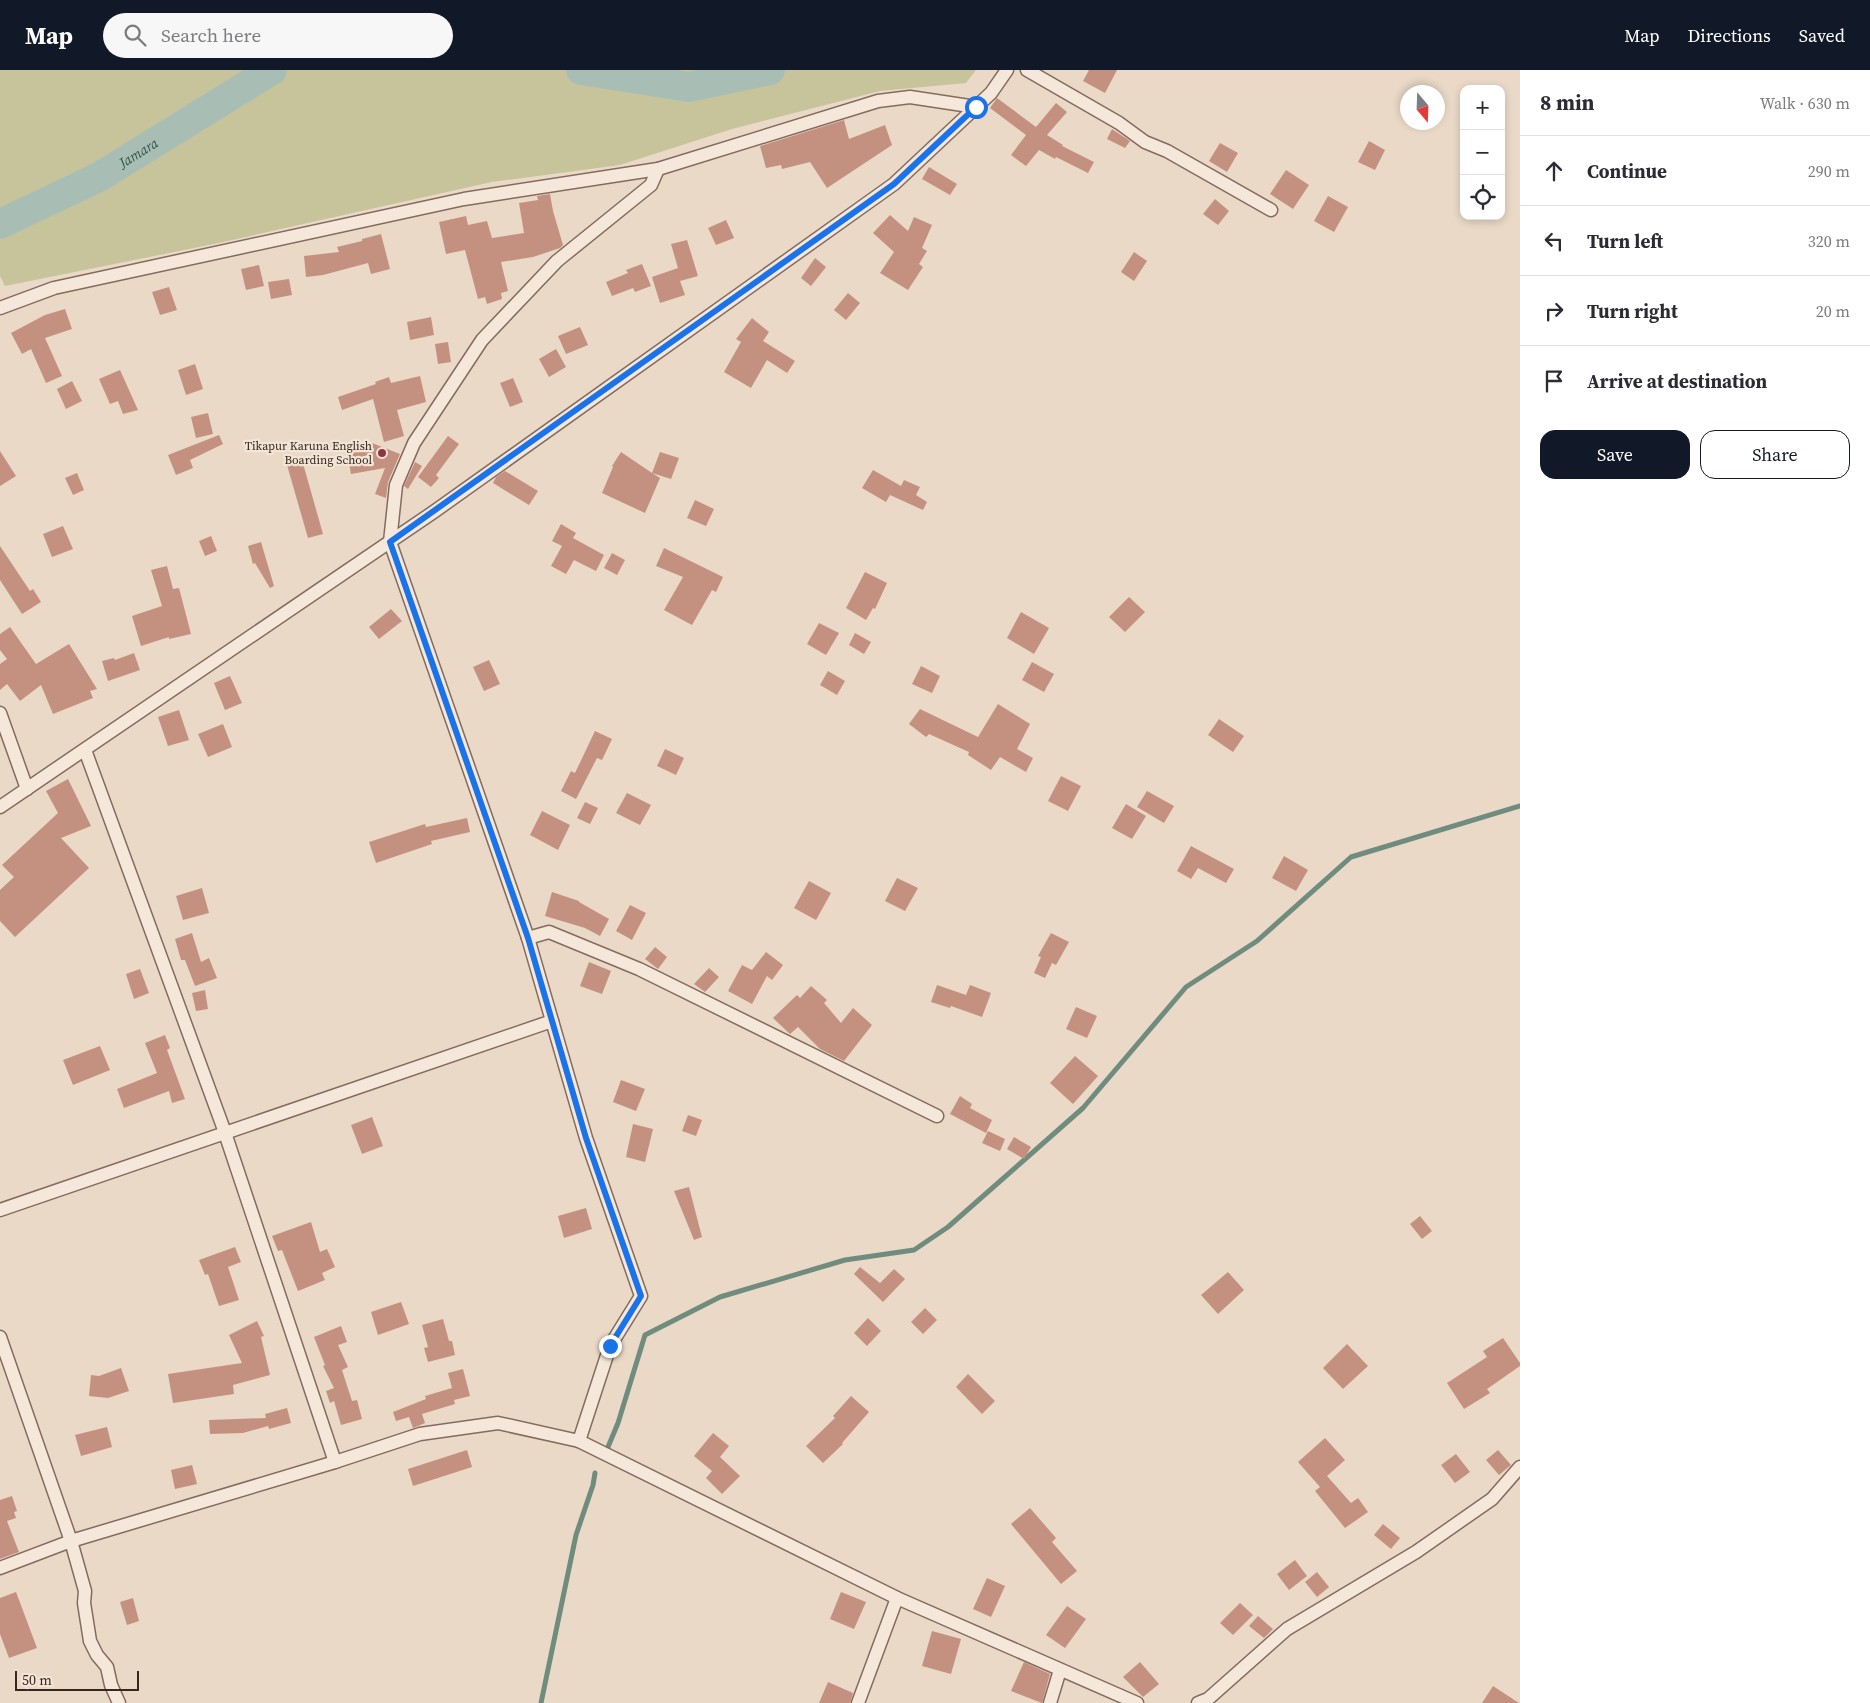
<!DOCTYPE html>
<html lang="en">
<head>
<meta charset="utf-8">
<style>
	:root { --surface:#fff; --page:#f7f7f7; --text:#2b2b33; --muted:#7c7c81; --line:#e1e1e2; --accent:#111827 }
	body { margin:0; font-family:"Source Serif 4",serif; background:var(--page); color:var(--text) }
	.controls { position:absolute; right:15px; top:15px; display:grid; overflow:hidden; border-radius:10px; box-shadow:0 2px 8px #0003 }
	.controls button { width:45px; height:45px; display:grid; place-items:center; padding:0; border:0; border-bottom:1px solid var(--line); background:var(--surface); color:var(--text); font:25px sans-serif }
	.compass { position:absolute; left:1400px; top:15px; width:45px; height:45px; border-radius:50%; background:var(--surface); box-shadow:0 2px 8px #0003; rotate:161deg }
	.scale { position:absolute; left:15px; bottom:12px; width:124px; box-sizing:border-box; padding-left:5px; border:2px solid #362721; border-top:0; font-size:14px; line-height:18px; white-space:nowrap; color:#362721; -webkit-text-stroke:4px #f2e5d6; paint-order:stroke }
	.stop { position:absolute; width:15px; height:15px; margin:-11px; border:4px solid #1a73e8; border-radius:50%; background:#fff }
	.stop.end { background:#1a73e8; border-color:#fff; box-shadow:0 1px 5px #0008 }
	.list { margin:0; padding:0; list-style:none }
	h2 { display:flex; justify-content:space-between; align-items:center; height:65px; margin:0; padding:0 20px; font-size:21px }
	h2 small { font-size:16px; font-weight:400; color:var(--muted) }
	.list li { display:grid; grid-template-columns:32px 1fr auto; gap:15px; align-items:center; box-sizing:border-box; height:70px; padding:0 20px; border-top:1px solid var(--line) }
	.list b { display:block; font-size:19px; white-space:nowrap }
	.list em { font-size:16px; font-style:normal; color:var(--muted) }
	.actions { display:flex; gap:10px; padding:15px 20px }
	.actions a { flex:1; padding:11px 0; border:1px solid var(--accent); border-radius:15px; text-align:center; font-size:18px; color:var(--accent) }
	.actions .main { background:var(--accent); color:#fff }
	.icon { flex:none; width:28px; height:28px; fill:none; stroke:currentColor; stroke-width:2; stroke-linecap:round; stroke-linejoin:round }
	.map { position:relative; flex:none; width:1520px; height:1633px; overflow:hidden }
	header { display:flex; align-items:center; gap:30px; box-sizing:border-box; height:70px; padding:0 25px; background:var(--accent); color:#fff }
	header strong { font-size:24px }
	nav { display:flex; gap:28px; margin-inline-start:auto; font-size:18px }
	.search { width:350px; height:45px; background:var(--page); display:flex; align-items:center; gap:12px; box-sizing:border-box; padding:0 18px; border-radius:28px; color:var(--muted); font-size:19px }
	main { display:flex }
	aside { flex:1; background:var(--surface) }
	.map>svg:first-child { display:block }
	.green { fill:#c7c49c }
	.lines { fill:none; stroke-linecap:round; stroke-linejoin:round }
	.stream { stroke:#708c7f; stroke-width:5 }
	.river { stroke:#a8beb4; stroke-width:30 }
	.building { fill:#c49181 }
	.street-casing { stroke:#846b5f; stroke-width:15 }
	.street { stroke:#f5e8da; stroke-width:12 }
	.route { stroke:#1a73e8; stroke-width:6 }
	.poi-dot { fill:#8c3546; stroke:#f2e5d6; stroke-width:2 }
	.labels { text-anchor:middle; stroke-width:4.5; stroke-linejoin:round; paint-order:stroke }
	.poi-label { font-size:12px; fill:#362721; stroke:#f2e5d6; text-anchor:end }
	.water-label { font-size:14px; font-style:italic; fill:#31544b; stroke:#f2e5d6 }
</style>
</head>
<body>
<header>
<strong>Map</strong>
<div class="search"><svg class="icon" aria-label="search" viewBox="0 0 24 24"><circle cx="10" cy="10" r="6"/><path d="M15 15l6 6"/></svg>Search here</div>
<nav><a>Map</a><a>Directions</a><a>Saved</a></nav>
</header>
<main>
<div class="map">
<svg width="1520" height="1633" viewBox="0 0 1520 1633">
	<rect width="100%" height="100%" fill="#ead9c7"/>
	<path class="green" d="M0 0H976L966 13 880 21 732 59 620 95 492 112 214 174 5 216 0 206Z"/>
	<g class="lines">
		<g class="stream">
			<path d="M608 1377 618 1353 645 1265 720 1227 845 1190 914 1180 948 1157 1083 1038 1186 917 1257 871 1351 787 1520 736"/>
			<path d="M541 1633 576 1465 593 1415 595 1403"/>
		</g>
		<g class="river">
			<path d="M581 0 689 17 770 0"/>
			<path id="s1" d="M0 154 99 107 272 0"/>
		</g>
	</g>
	<g class="building">
		<path d="M1089 0H1117L1105 23 1083 11Z"/>
		<path d="M997 28 1036 57 1056 33 1067 42 1047 65 1063 75 1062 76 1094 92 1088 103 1056 87 1055 89 1039 80 1026 96 1011 85 1026 65 990 38Z"/>
		<path d="M844 50 849 69 885 55 892 75 827 118 810 92 782 99 781 95 766 98 760 76Z"/>
		<path d="M1112 59 1130 71 1125 78 1107 69Z"/>
		<path d="M1369 71 1385 80 1375 100 1358 92Z"/>
		<path d="M1220 73 1238 83 1227 102 1209 91Z"/>
		<path d="M929 97 957 114 950 125 922 109Z"/>
		<path d="M1286 100 1309 115 1293 139 1270 124Z"/>
		<path d="M550 124 553 141 563 175 560 178 533 187 501 192 508 221 501 223 502 229 487 234 485 227 478 229 465 180 446 184 439 152 466 146 468 155 487 151 492 168 524 163 519 133 538 130 537 126Z"/>
		<path d="M1328 126 1348 137 1334 162 1314 151Z"/>
		<path d="M1215 129 1229 141 1218 155 1203 144Z"/>
		<path d="M890 145 908 161 914 147 932 155 922 178 927 181 919 194 923 197 908 220 880 203 894 182 873 163Z"/>
		<path d="M726 150 734 168 716 175 708 158Z"/>
		<path d="M381 164 390 199 371 204 368 193 323 205 306 207 304 186 339 182 337 177 362 171V169Z"/>
		<path d="M687 170 698 206 680 211 685 225 660 233 652 207 678 198 671 174Z"/>
		<path d="M1134 182 1147 191 1134 211 1121 202Z"/>
		<path d="M815 188 826 197 811 216 801 208Z"/>
		<path d="M642 194 651 216 635 222 633 218 612 226 606 212 628 203 626 200Z"/>
		<path d="M259 195 264 216 246 220 241 199Z"/>
		<path d="M289 209 292 225 271 229 268 212Z"/>
		<path d="M169 217 177 240 160 245 152 222Z"/>
		<path d="M848 223 860 233 846 250 834 240Z"/>
		<path d="M65 239 72 259 45 268 62 306 46 313 31 279 22 284 11 263 45 245Z"/>
		<path d="M431 247 434 265 410 270 407 252Z"/>
		<path d="M752 248 769 262 763 271 795 291 787 303 767 290 751 318 724 302 741 272 736 269Z"/>
		<path d="M580 257 588 275 566 284 558 266Z"/>
		<path d="M448 272 451 292 438 294 435 274Z"/>
		<path d="M556 279 566 297 549 307 539 289Z"/>
		<path d="M195 294 203 319 186 325 178 300Z"/>
		<path d="M120 300 138 340 123 344 118 331 110 334 99 309Z"/>
		<path d="M420 306 426 332 397 340 404 366 384 372 373 329 342 340 338 327 376 314 375 312 389 307 391 313Z"/>
		<path d="M513 308 523 332 510 337 500 313Z"/>
		<path d="M72 311 82 331 66 339 57 319Z"/>
		<path d="M208 343 213 364 196 368 191 347Z"/>
		<path d="M219 365 223 374 190 390 193 398 176 405 168 385Z"/>
		<path d="M448 366 459 374 436 405 439 408 431 417 418 407Z"/>
		<path d="M372 373 400 384 388 412 386 428 375 424 385 398 351 404 346 377Z"/>
		<path d="M0 381 16 406 0 416Z"/>
		<path d="M621 382 652 403 660 382 679 388 671 409 652 403 660 408 645 443 602 423 613 397 612 396Z"/>
		<path d="M302 390 323 464 308 468 287 395Z"/>
		<path d="M415 392 422 396 408 419 404 416Z"/>
		<path d="M873 400 901 416 904 410 920 417 916 425 927 432 923 440 890 425 886 432 862 418Z"/>
		<path d="M505 401 538 421 529 435 493 413 496 407Z"/>
		<path d="M77 403 84 420 73 425 65 408Z"/>
		<path d="M695 430 714 439 706 456 687 448Z"/>
		<path d="M561 454 576 463 573 468 604 485 596 501 574 490 566 504 551 496 562 476 552 471Z"/>
		<path d="M63 456 73 479 52 487 43 464Z"/>
		<path d="M211 466 217 481 205 486 199 471Z"/>
		<path d="M261 472 274 516 270 518 255 493 253 494 248 476Z"/>
		<path d="M0 476 30 521 33 519 41 532 22 544 0 510Z"/>
		<path d="M664 478 723 507 716 522 712 520 692 555 664 540 683 507 656 496Z"/>
		<path d="M612 483 625 490 617 505 604 498Z"/>
		<path d="M167 496 173 519 179 518 191 564 169 569V567L141 576 132 546 162 536 151 500Z"/>
		<path d="M865 502 887 513 875 539 873 538 866 550 846 538Z"/>
		<path d="M1129 527 1145 542 1125 562 1109 547Z"/>
		<path d="M391 539 402 551 379 569 369 557Z"/>
		<path d="M1021 542 1049 558 1034 584 1007 568Z"/>
		<path d="M819 553 839 563 826 585 807 574Z"/>
		<path d="M10 557 36 594 69 574 97 619 90 621 93 628 53 644 41 615 20 631 7 614 0 620V594L7 589 0 580V564Z"/>
		<path d="M855 563 871 572 864 584 849 575Z"/>
		<path d="M134 583 140 600 108 611 102 591 114 588 115 590Z"/>
		<path d="M489 590 500 614 484 621 473 597Z"/>
		<path d="M1032 592 1054 604 1044 622 1022 610Z"/>
		<path d="M921 596 940 606 932 623 912 614Z"/>
		<path d="M828 601 845 611 837 625 820 615Z"/>
		<path d="M230 606 242 633 225 640 214 613Z"/>
		<path d="M998 634 1030 654 1017 679 1033 688 1026 702 1000 687 991 700 968 685 969 682 929 664 926 667 909 654 920 639 978 667Z"/>
		<path d="M179 640 189 670 168 676 158 647Z"/>
		<path d="M1219 649 1244 666 1233 682 1208 665Z"/>
		<path d="M223 654 232 677 208 687 198 664Z"/>
		<path d="M595 661 612 669 602 690 597 688 576 729 561 721 571 701 575 703Z"/>
		<path d="M665 679 684 688 676 705 657 696Z"/>
		<path d="M1061 706 1081 716 1068 741 1048 731Z"/>
		<path d="M68 709 91 756 61 768 89 798 15 867 0 851V820L14 807 2 795 58 743 46 721Z"/>
		<path d="M1147 721 1174 736 1164 753 1137 737Z"/>
		<path d="M627 723 651 735 640 755 616 743Z"/>
		<path d="M585 732 598 738 590 754 577 748Z"/>
		<path d="M1126 734 1146 746 1132 769 1112 758Z"/>
		<path d="M542 741 570 755 558 780 530 765Z"/>
		<path d="M467 748 470 762 431 771 432 774 376 793 369 772 425 754 426 757Z"/>
		<path d="M1191 776 1234 799 1226 813 1198 798 1191 809 1177 801Z"/>
		<path d="M1284 786 1308 800 1296 821 1272 808Z"/>
		<path d="M897 808 918 818 905 841 885 831Z"/>
		<path d="M809 811 831 823 816 850 794 838Z"/>
		<path d="M202 818 209 843 183 850 176 826Z"/>
		<path d="M552 822 579 831V832L609 849 600 866 585 858 545 846Z"/>
		<path d="M630 835 646 843 632 870 616 861Z"/>
		<path d="M192 863 201 892 209 888 217 908 195 916 185 890H181L175 869Z"/>
		<path d="M1051 863 1069 872 1056 895 1052 893 1045 908 1034 903 1041 887 1038 886Z"/>
		<path d="M655 877 667 887 658 899 645 889Z"/>
		<path d="M766 882 783 895 772 910 767 906 752 934 728 921 742 895 752 900Z"/>
		<path d="M589 892 611 901 602 924 580 916Z"/>
		<path d="M709 898 719 907 705 922 694 914Z"/>
		<path d="M140 899 149 923 134 929 126 904Z"/>
		<path d="M937 915 966 925 970 915 991 923 982 947 951 936 950 938 931 932Z"/>
		<path d="M811 916 827 930 824 933 841 953 853 938 872 955 844 991 820 979 798 957 790 964 773 948 797 925 800 928Z"/>
		<path d="M205 920 208 939 196 941 192 923Z"/>
		<path d="M1076 937 1097 946 1087 968 1066 959Z"/>
		<path d="M165 965 170 978 167 980 185 1029 172 1033 169 1021 124 1038 117 1019 157 1003 145 973Z"/>
		<path d="M100 976 110 1000 73 1015 63 990Z"/>
		<path d="M1075 986 1098 1006 1073 1034 1050 1013Z"/>
		<path d="M621 1010 645 1019 636 1041 613 1032Z"/>
		<path d="M960 1026 972 1034 970 1038 992 1050 986 1063 950 1044Z"/>
		<path d="M688 1045 702 1050 696 1066 682 1061Z"/>
		<path d="M372 1047 383 1076 362 1084 351 1055Z"/>
		<path d="M633 1054 653 1059 645 1092 626 1087Z"/>
		<path d="M988 1061 1005 1069 1000 1081 982 1073Z"/>
		<path d="M1014 1067 1031 1077 1024 1089 1007 1079Z"/>
		<path d="M689 1117 702 1167 694 1170 674 1121Z"/>
		<path d="M586 1138 592 1159 564 1168 558 1146Z"/>
		<path d="M1420 1146 1432 1161 1422 1169 1410 1154Z"/>
		<path d="M311 1152 320 1182 327 1179 335 1197 322 1203 325 1210 298 1221 282 1180 278 1181 272 1166Z"/>
		<path d="M235 1177 241 1192 228 1197 239 1230 219 1236 208 1204 205 1205 199 1190Z"/>
		<path d="M860 1197 880 1213 894 1199 905 1209 883 1232 854 1204Z"/>
		<path d="M1228 1202 1244 1220 1218 1244 1201 1225Z"/>
		<path d="M401 1232 409 1254 378 1265 371 1242Z"/>
		<path d="M925 1238 937 1250 923 1264 911 1252Z"/>
		<path d="M868 1248 881 1261 867 1276 854 1263Z"/>
		<path d="M443 1249 449 1271H452L455 1285 428 1292 424 1278 428 1277 422 1255Z"/>
		<path d="M257 1251 264 1266 261 1267 270 1305 233 1315 234 1324 173 1333 168 1304 242 1293 229 1265Z"/>
		<path d="M341 1256 347 1272 338 1275 348 1297 342 1300 352 1331 357 1330 362 1349 341 1355 334 1331 330 1333 326 1321 334 1318 323 1296 325 1295 314 1267Z"/>
		<path d="M1503 1268 1520 1293V1296L1487 1319 1490 1323 1464 1339 1447 1313 1487 1287 1483 1281Z"/>
		<path d="M1347 1274 1368 1296 1343 1319 1323 1298Z"/>
		<path d="M121 1298 129 1321 108 1328 89 1326 91 1305 99 1306Z"/>
		<path d="M463 1299 470 1326 454 1330 455 1334 422 1344 425 1353 418 1356 413 1358 409 1347 396 1351 393 1342 426 1329 425 1326 452 1318 448 1303Z"/>
		<path d="M968 1304 995 1331 982 1344 956 1317Z"/>
		<path d="M851 1326 869 1342 842 1373 843 1374 823 1393 806 1376 835 1348 833 1346Z"/>
		<path d="M287 1338 291 1353 269 1359 268 1356 243 1363 210 1364 209 1350 266 1348 265 1344Z"/>
		<path d="M107 1357 112 1377 81 1386 75 1365Z"/>
		<path d="M713 1363 729 1376 720 1387 740 1406 722 1424 706 1408 712 1401 694 1386Z"/>
		<path d="M1325 1368 1345 1390 1327 1406 1351 1433 1358 1428 1368 1442 1345 1458 1315 1421 1320 1417 1298 1392Z"/>
		<path d="M467 1380 472 1397 413 1416 408 1399Z"/>
		<path d="M1498 1380 1511 1395 1499 1405 1486 1390Z"/>
		<path d="M1456 1384 1470 1402 1455 1413 1441 1395Z"/>
		<path d="M192 1395 197 1414 175 1419 171 1400Z"/>
		<path d="M12 1426 17 1441 14 1442 16 1448 7 1451 19 1482 0 1489V1430Z"/>
		<path d="M1030 1438 1056 1468 1052 1472 1077 1501 1061 1514 1011 1454Z"/>
		<path d="M1383 1454 1400 1468 1391 1479 1374 1465Z"/>
		<path d="M1295 1490 1307 1506 1289 1520 1277 1504Z"/>
		<path d="M1317 1502 1329 1517 1317 1527 1305 1512Z"/>
		<path d="M987 1508 1005 1516 991 1547 973 1539Z"/>
		<path d="M16 1522 37 1578 9 1588 0 1564V1528Z"/>
		<path d="M841 1522 866 1532 854 1559 830 1549Z"/>
		<path d="M133 1528 139 1551 127 1555 120 1532Z"/>
		<path d="M1240 1533 1253 1545 1233 1565 1220 1553Z"/>
		<path d="M1067 1536 1086 1549 1065 1578 1046 1565Z"/>
		<path d="M1258 1546 1273 1559 1264 1568 1249 1556Z"/>
		<path d="M932 1561 961 1569 951 1604 922 1596Z"/>
		<path d="M1024 1592 1050 1604 1042 1633 1011 1621Z"/>
		<path d="M1140 1592 1159 1614 1143 1627 1123 1607Z"/>
		<path d="M828 1612 853 1623 850 1633H819Z"/>
		<path d="M1493 1616 1519 1633H1482Z"/>
	</g>
	<g class="lines">
		<g class="street-casing">
			<g id="street">
				<path d="M1027 0 1119 53 1145 72 1167 81 1271 140"/>
				<path d="M0 238 54 218 464 129 658 99 878 31 910 27 976 37"/>
				<path d="M0 643 27 719"/>
				<path d="M85 680 223 1057 335 1392"/>
				<path d="M0 737 435 441 894 114 991 23 1007 0"/>
				<path d="M528 868 549 862 639 899 937 1046"/>
				<path d="M0 1140 552 951"/>
				<path d="M0 1267 71 1471 335 1392 420 1364 498 1353 579 1371 897 1528 1137 1633"/>
				<path d="M579 1371 610 1276 641 1226 586 1068 528 868 390 472 396 415 414 373 482 270 557 191 651 115 658 99"/>
				<path d="M0 1498 71 1471 85 1521 84 1533 90 1571 97 1585 107 1597 111 1615 119 1633"/>
				<path d="M858 1633 897 1528"/>
				<path d="M1050 1633 1060 1600"/>
				<path d="M1198 1633 1208 1629 1287 1559 1416 1482 1492 1429 1520 1397"/>
			</g>
		</g>
		<use href="#street" class="street"/>
	</g>
	<g class="lines">
		<path class="route" d="M610 1276 641 1226 586 1068 528 868 390 472 894 114 976 37"/>
	</g>
	<circle class="poi-dot" cx="382" cy="383" r="5"/>
	<g class="labels">
		<g class="poi-label">
			<text x="372" y="380">Tikapur Karuna English<tspan x="372" dy="14">Boarding School</tspan></text>
		</g>
		<g class="water-label">
			<text dy="5" stroke="none"><textPath href="#s1" startOffset="156">Jamara</textPath></text>
		</g>
	</g>
</svg>
<div class="controls">
<button>+</button>
<button>−</button>
<button><svg class="icon" aria-label="locate" viewBox="0 0 24 24"><circle cx="12" cy="12" r="6"/><path d="M12 2v4M12 18v4M2 12h4M18 12h4"/></svg></button>
</div>
<svg class="compass" viewBox="-18 -18 36 36"><path d="M0-13l5 13h-10z" fill="#e53935"/><path d="M0 13l5-13h-10z" fill="#7c7c81"/></svg>
<div class="scale">50 m</div>
<div class="stop" style="left:976px;top:37px"></div>
<div class="stop end" style="left:610px;top:1276px"></div>
</div>
<aside>
<h2>8 min<small>Walk · 630 m</small></h2>
<ul class="list">
<li><svg class="icon" aria-label="ahead" viewBox="0 0 24 24"><path d="M12 20V5M6 11l6-6 6 6"/></svg><div><b>Continue</b></div><em>290 m</em></li>
<li><svg class="icon" aria-label="left" viewBox="0 0 24 24"><path d="M17 20v-9H6M10 6l-5 5 5 5"/></svg><div><b>Turn left</b></div><em>320 m</em></li>
<li><svg class="icon" aria-label="right" viewBox="0 0 24 24"><path d="M7 20v-9h11M14 6l5 5-5 5"/></svg><div><b>Turn right</b></div><em>20 m</em></li>
<li><svg class="icon" aria-label="arrive" viewBox="0 0 24 24"><path d="M6 21V4h12l-3 4 3 4H6"/></svg><div><b>Arrive at destination</b></div></li>
</ul>
<div class="actions"><a class="main">Save</a><a>Share</a></div>
</aside>
</main>
</body>
</html>
